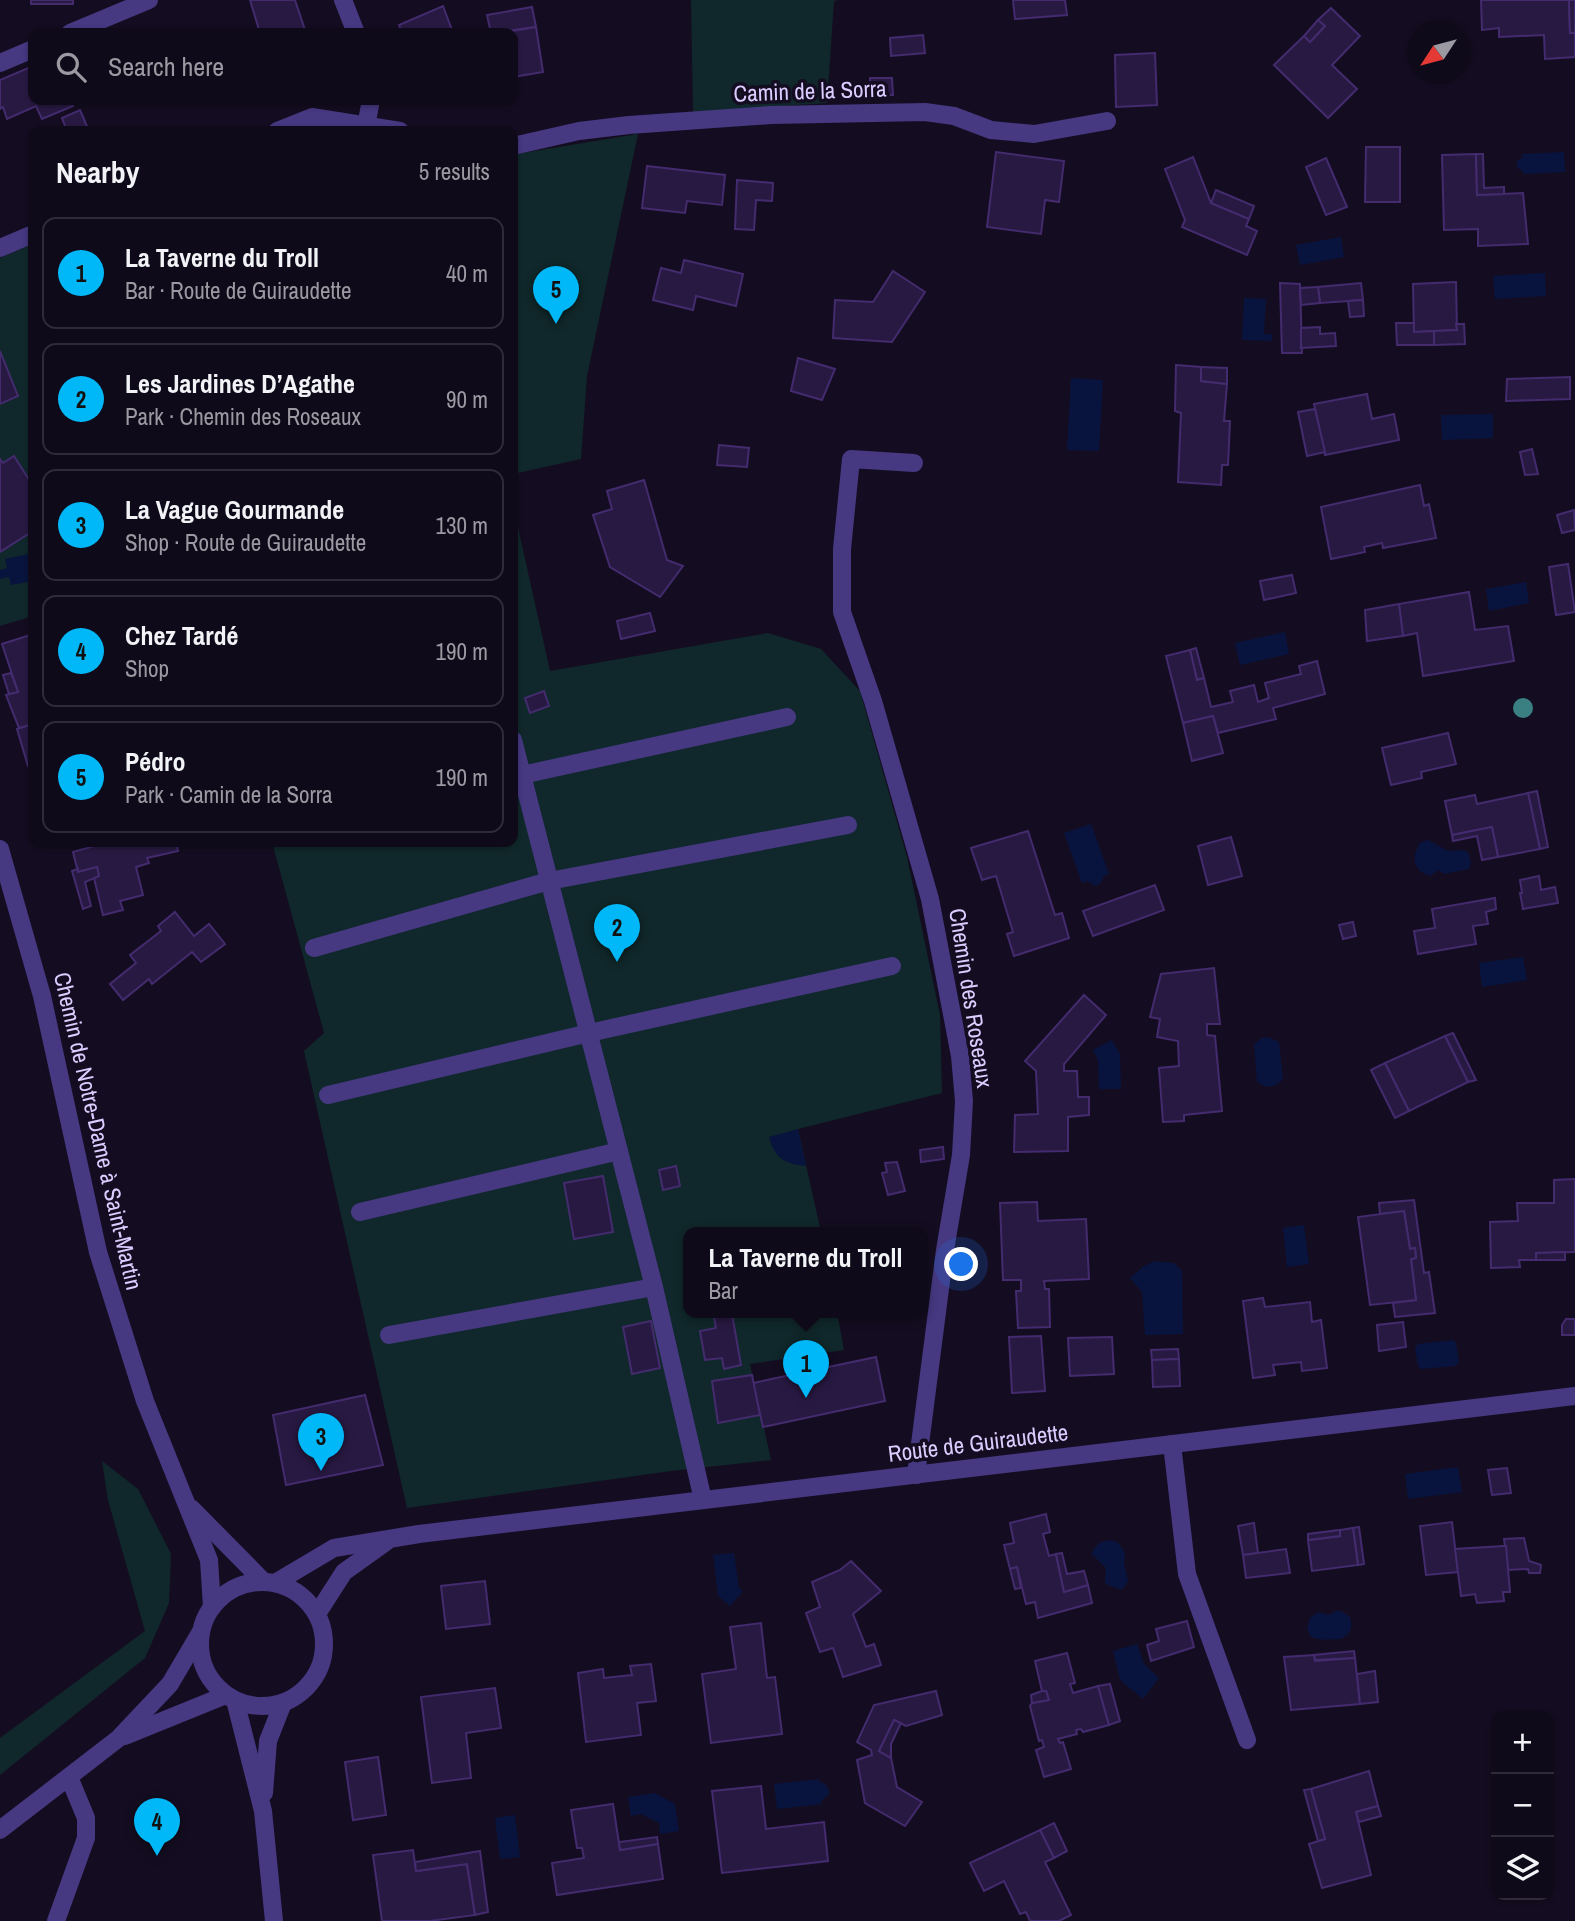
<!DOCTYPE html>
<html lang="en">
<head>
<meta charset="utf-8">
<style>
	:root { --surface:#0f0a19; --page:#181322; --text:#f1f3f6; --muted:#9b9aa2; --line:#2f2b38; --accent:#00b8f8 }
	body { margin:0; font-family:"Archivo Narrow",sans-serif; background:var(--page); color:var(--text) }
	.controls { position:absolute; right:21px; bottom:21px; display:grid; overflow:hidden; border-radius:14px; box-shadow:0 2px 5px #0004 }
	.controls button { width:63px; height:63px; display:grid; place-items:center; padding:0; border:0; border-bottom:2px solid var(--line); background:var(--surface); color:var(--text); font:35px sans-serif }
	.compass { position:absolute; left:1407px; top:21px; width:63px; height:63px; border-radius:50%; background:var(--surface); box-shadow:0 2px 5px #0004; rotate:234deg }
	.you { position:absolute; left:962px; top:1265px; width:24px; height:24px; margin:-18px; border:5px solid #fff; border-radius:50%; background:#1a73e8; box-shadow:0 0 0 10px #1a73e833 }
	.badge { display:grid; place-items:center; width:46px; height:46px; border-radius:50%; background:var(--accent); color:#111; font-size:23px; font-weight:700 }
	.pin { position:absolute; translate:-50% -58px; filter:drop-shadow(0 2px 4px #0008) }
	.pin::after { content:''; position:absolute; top:37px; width:24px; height:21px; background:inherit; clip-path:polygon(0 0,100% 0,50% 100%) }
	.popup { position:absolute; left:683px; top:1227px; width:245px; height:91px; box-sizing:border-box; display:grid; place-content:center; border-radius:14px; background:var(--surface); filter:drop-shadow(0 2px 5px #0005); font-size:23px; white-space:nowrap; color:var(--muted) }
	.popup b { font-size:26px; color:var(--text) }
	.popup::after { content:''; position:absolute; left:50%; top:100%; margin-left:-14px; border:14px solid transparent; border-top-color:var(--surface) }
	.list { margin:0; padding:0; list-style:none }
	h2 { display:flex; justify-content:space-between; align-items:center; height:91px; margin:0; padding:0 28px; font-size:30px }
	h2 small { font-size:23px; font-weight:400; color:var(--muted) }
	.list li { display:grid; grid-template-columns:46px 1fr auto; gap:21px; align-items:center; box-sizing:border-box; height:112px; margin:0 14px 14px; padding:0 14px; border:2px solid var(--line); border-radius:14px }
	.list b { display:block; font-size:26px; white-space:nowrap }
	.list p { margin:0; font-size:23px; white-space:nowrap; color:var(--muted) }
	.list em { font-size:23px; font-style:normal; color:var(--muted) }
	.icon { flex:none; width:38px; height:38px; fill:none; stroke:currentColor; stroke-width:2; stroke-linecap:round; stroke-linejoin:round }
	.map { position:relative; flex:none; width:1575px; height:1921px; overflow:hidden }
	.search { position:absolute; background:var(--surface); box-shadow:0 2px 5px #0004; left:28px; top:28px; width:490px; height:77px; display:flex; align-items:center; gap:18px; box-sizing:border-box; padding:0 24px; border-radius:14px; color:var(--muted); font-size:26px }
	.panel { position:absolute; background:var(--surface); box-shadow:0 2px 5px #0004; left:28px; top:126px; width:490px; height:721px; border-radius:14px }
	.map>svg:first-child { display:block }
	.green { fill:#10282b }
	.water { fill:#09143e }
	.building { fill:#281942; stroke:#432b6e; stroke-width:2 }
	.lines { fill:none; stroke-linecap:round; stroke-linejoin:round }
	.minor { stroke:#463881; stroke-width:18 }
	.tree { fill:#3a8083 }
	.labels { text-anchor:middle; stroke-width:7; stroke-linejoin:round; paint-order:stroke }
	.street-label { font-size:23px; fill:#dbcdff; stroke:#140d21 }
</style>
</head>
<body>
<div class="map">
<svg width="1575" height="1921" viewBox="0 0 1575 1921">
	<rect width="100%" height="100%" fill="#140d21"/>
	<g class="green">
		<path d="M691 0H838L834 1 827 103 693 112Z"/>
		<path d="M638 134 587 376 581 459 513 474V156L522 153Z"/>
		<path d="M33 244V616L0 626V258Z"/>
		<path d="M513 505 550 671 768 633 821 649 860 691 907 857 940 1015 942 1093 798 1129 821 1232H689V1312H837L844 1350 750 1364 771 1460 671 1471 407 1508 304 1051 324 1033 272 842H513Z"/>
		<path d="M102 1461 138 1489 171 1554 169 1603 145 1658 0 1775V1738L145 1631 108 1500Z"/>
	</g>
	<g class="water">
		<path d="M1564 152 1565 172 1523 174 1522 170 1517 168V161L1522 158V154Z"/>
		<path d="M1341 237 1344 257 1300 265 1296 245Z"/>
		<path d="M1545 273 1546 296 1495 299 1493 276Z"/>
		<path d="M1244 298 1266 299 1264 334H1272V341L1242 340Z"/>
		<path d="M1071 378 1103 380 1099 451 1067 450Z"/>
		<path d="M1493 414V438L1442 440 1441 415Z"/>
		<path d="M33 553V581L11 585 9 577 0 579V570L7 568 5 559Z"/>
		<path d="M1526 582 1529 603 1489 611 1486 589Z"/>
		<path d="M1285 632 1289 654 1240 665 1235 643Z"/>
		<path d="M1091 824 1109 874 1104 876 1101 883 1095 886 1087 881 1082 883 1064 833Z"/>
		<path d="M1428 840 1448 851 1462 850 1468 852 1471 863 1469 869 1444 874 1439 870 1430 876C1412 870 1411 856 1421 842Z"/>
		<path d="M1523 957 1527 980 1482 987 1479 963Z"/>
		<path d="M1268 1037 1279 1042 1283 1079C1275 1088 1267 1089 1257 1082L1254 1044 1262 1038Z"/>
		<path d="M1112 1040 1120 1054 1121 1089H1099L1098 1060 1093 1050Z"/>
		<path d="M798 1129 806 1166C785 1164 775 1159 769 1137Z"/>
		<path d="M1304 1225 1309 1264 1287 1267 1283 1228Z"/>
		<path d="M1155 1261 1174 1263 1182 1271 1183 1334 1145 1335 1142 1292 1130 1278 1144 1266Z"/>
		<path d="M1453 1340 1456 1343 1459 1362 1455 1366 1421 1369 1418 1366 1415 1348 1418 1344Z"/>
		<path d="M1458 1467 1462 1492 1408 1499 1405 1474Z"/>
		<path d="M1109 1540 1117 1542 1125 1552 1124 1563 1128 1581 1122 1590 1105 1584 1106 1568 1091 1553 1099 1543Z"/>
		<path d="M734 1553 739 1588 743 1591 730 1606 718 1596 713 1555Z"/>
		<path d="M1336 1611H1341L1350 1617C1353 1627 1351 1634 1341 1639 1331 1639 1321 1641 1311 1637L1307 1628 1310 1618 1318 1612 1328 1615Z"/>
		<path d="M1137 1644 1144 1664 1159 1678 1143 1699 1120 1680 1113 1651Z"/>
		<path d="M819 1779V1782C826 1783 829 1787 829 1794L821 1801 822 1804 777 1809 774 1784Z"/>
		<path d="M655 1793 675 1804 679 1831 660 1834 659 1823 641 1814 631 1816 628 1797Z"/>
		<path d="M515 1815 520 1857 500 1859 495 1818Z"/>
	</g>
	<g class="building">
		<rect x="31" y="0" width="42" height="4"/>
		<path d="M250 0H295L306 33H260Z"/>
		<path d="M1013 0H1065L1067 15 1015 19Z"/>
		<path d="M1481 0H1569L1570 33H1575V57L1545 59 1544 35 1499 37V28L1482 30Z"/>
		<path d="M1569 0H1575V33H1570Z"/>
		<path d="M443 6 453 33H402L399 25Z"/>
		<path d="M532 7 536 27 491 33 487 15Z"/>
		<path d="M1331 8 1360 36 1332 65 1357 89 1328 118 1274 65 1304 36 1310 42 1325 26 1318 20Z"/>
		<path d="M1318 20 1325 26 1310 42 1304 36Z"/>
		<path d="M536 27 543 72 513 77V33H501Z"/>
		<path d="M923 35 925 53 891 56 890 38Z"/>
		<path d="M1155 53 1157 105 1116 107 1115 55Z"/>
		<path d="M33 66V100H70L73 106 42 119 36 106 7 119 3 107 0 109V80Z"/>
		<path d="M870 78H892L893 95H870Z"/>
		<path d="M80 110 89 131H67L62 118Z"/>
		<path d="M1366 147H1400V202H1365Z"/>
		<path d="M996 152 1064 161 1059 202 1045 200 1041 234 987 227Z"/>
		<path d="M1476 154 1477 195 1523 193 1528 244 1478 246V229L1444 230 1442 155Z"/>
		<path d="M1476 154H1483L1484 188 1504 187V194L1477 195Z"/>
		<path d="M1193 157 1211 203 1249 219 1246 226 1257 231 1247 255 1182 227 1185 220 1165 169Z"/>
		<path d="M1326 158 1347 207 1326 215 1306 167Z"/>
		<path d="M647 166 725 175 722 205 687 201 685 213 642 208Z"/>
		<path d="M737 180 773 183 772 201 756 200 754 230 735 229Z"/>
		<path d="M1216 190 1254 206 1249 219 1211 203Z"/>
		<path d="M684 260 743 274 736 306 696 296 693 310 653 300 661 268 681 273Z"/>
		<path d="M893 271 925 292 892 342 833 338 835 300 873 302Z"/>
		<path d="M1456 282 1457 330 1414 332 1413 284Z"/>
		<path d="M1280 283 1300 284 1302 353H1282Z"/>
		<path d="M1361 283 1363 300 1320 303 1318 287Z"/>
		<path d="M1318 287 1320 303 1301 305 1300 288Z"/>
		<path d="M1363 300 1364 316 1350 317 1348 301Z"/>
		<path d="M1396 323H1414V332L1434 331V345H1397Z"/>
		<path d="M1456 324H1464L1465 344 1434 345V331L1457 330Z"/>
		<path d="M1320 327V334L1335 333 1336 346 1301 348V328Z"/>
		<path d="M0 351 18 396 0 404Z"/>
		<path d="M798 358 835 369 822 400 791 391Z"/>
		<path d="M1176 365 1201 367V381L1227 384 1224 421H1230L1228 465H1222L1221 485 1178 482 1181 413 1175 411Z"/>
		<path d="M1201 367 1227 368V384L1201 381Z"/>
		<path d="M1570 377V399L1506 401 1507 379Z"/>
		<path d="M1367 394 1372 419 1394 414 1399 440 1325 455 1314 404Z"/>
		<path d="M1315 409 1325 452 1307 456 1298 412Z"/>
		<path d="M719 445 749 448 747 467 717 465Z"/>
		<path d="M1532 449 1538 474 1525 475 1520 452Z"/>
		<path d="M14 456 33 486V531L0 552V459L3 463Z"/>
		<path d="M644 480 667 560 683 566 660 597 610 567 593 515 612 509 607 491Z"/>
		<path d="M1420 485 1424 506 1429 504 1436 538 1383 548 1382 543 1364 547 1365 552 1331 559 1321 507Z"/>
		<path d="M1574 510 1575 530 1562 533 1557 515Z"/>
		<path d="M1568 564 1575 612 1556 615 1549 567Z"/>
		<path d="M1292 575 1296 593 1264 600 1260 581Z"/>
		<path d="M1469 592 1475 630 1508 626 1514 661 1423 676 1417 633 1403 636 1399 604Z"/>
		<path d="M1399 604 1403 636 1367 641 1365 610Z"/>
		<path d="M650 613 655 631 621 639 617 621Z"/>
		<path d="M33 634V724L19 728 6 695 18 692 2 644Z"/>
		<path d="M1196 648 1204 678 1197 680 1190 650Z"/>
		<path d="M1190 650 1197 680 1204 678 1211 707 1233 702 1230 691 1254 685 1258 702 1269 698 1265 683 1301 674 1299 666 1317 661 1325 694 1273 708 1276 719 1218 733 1213 716 1183 723 1166 656Z"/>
		<path d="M11 673 18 692 9 694 3 675Z"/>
		<path d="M544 691 549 706 530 713 525 698Z"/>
		<path d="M1213 716 1223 753 1192 761 1183 723Z"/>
		<path d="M33 724V764L28 766 17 729Z"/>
		<path d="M1448 733 1456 764 1421 772 1422 778 1391 785 1382 748Z"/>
		<path d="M1537 791 1548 847 1540 849 1528 793Z"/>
		<path d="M1528 793 1540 849 1498 857 1492 827 1452 835 1445 801 1475 795 1477 804Z"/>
		<path d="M1492 827 1498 857 1482 860 1477 836 1453 841 1452 835Z"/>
		<path d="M1028 831 1055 915 1062 913 1069 938 1014 956 1007 934 1013 932 996 876 982 880 971 848Z"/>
		<path d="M1231 837 1242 876 1208 885 1198 846Z"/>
		<path d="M109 842H176L178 851 147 858 149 863 136 867 143 895 120 901 123 910 103 915 94 878 99 876 97 867 78 872 73 852Z"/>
		<path d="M97 867 99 876 85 882 91 906 83 909 72 871 78 869V872Z"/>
		<path d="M1539 876 1541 890 1555 887 1558 903 1523 909 1520 893H1522L1520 880Z"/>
		<path d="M1155 885 1164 910 1093 936 1083 911Z"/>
		<path d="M1495 898 1496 909 1486 912 1488 924 1473 926 1476 944 1418 954 1414 931 1435 928 1432 909Z"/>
		<path d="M175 912 194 936 209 924 225 944 201 962 192 952 152 984 149 979 123 1000 110 984 136 963 130 955 161 931 158 926Z"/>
		<path d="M1353 922 1356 936 1343 939 1339 925Z"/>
		<path d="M1214 968 1220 1024H1207V1035L1215 1036 1222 1111 1184 1115V1121L1163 1122 1159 1068 1179 1066 1178 1041 1157 1037 1160 1019 1150 1017 1161 974Z"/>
		<path d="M1084 995 1106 1015 1064 1064V1071H1077L1078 1097H1089V1115L1068 1117V1151L1014 1152 1015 1115 1038 1114 1036 1071 1025 1061Z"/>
		<path d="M1453 1033 1476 1080 1468 1082 1445 1036Z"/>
		<path d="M1445 1036 1468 1082 1409 1111 1385 1063Z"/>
		<path d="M1385 1063 1409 1111 1395 1118 1371 1070Z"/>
		<path d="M943 1147 944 1159 921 1162 920 1150Z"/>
		<path d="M897 1162 905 1191 888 1195 882 1173 887 1172 885 1163Z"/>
		<path d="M676 1166 680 1186 663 1190 659 1170Z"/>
		<path d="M603 1176 613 1232 574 1239 564 1183Z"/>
		<path d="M1575 1179V1252L1536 1253V1260H1519L1520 1267 1491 1268 1490 1222 1518 1221 1517 1203H1554V1180Z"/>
		<path d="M1414 1200 1424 1273 1429 1272 1435 1313 1395 1317 1393 1303 1416 1300 1411 1259 1416 1258 1415 1248 1410 1249 1404 1211 1380 1214 1379 1203Z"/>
		<path d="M1037 1202 1038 1221 1086 1219 1089 1279 1044 1281 1045 1289H1049L1050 1327 1018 1328 1016 1291H1021V1280H1003L1000 1203Z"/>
		<path d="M1404 1211 1410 1249 1415 1248 1416 1258 1411 1259 1416 1300 1370 1305 1358 1217Z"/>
		<path d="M1565 1252V1260H1536V1253Z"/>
		<path d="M1263 1298 1265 1307 1310 1302 1312 1322 1321 1320 1327 1368 1302 1371 1301 1362 1273 1365 1275 1375 1253 1378 1243 1301Z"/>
		<path d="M732 1314 741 1365 724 1369 722 1358 705 1360 700 1331 716 1328 714 1317Z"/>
		<path d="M1566 1319H1575V1335H1562V1325Z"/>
		<path d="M651 1321 660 1368 632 1374 623 1327Z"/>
		<path d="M1403 1322 1406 1347 1379 1351 1377 1325Z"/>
		<path d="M1041 1336 1045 1391 1012 1393 1009 1337Z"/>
		<path d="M1112 1337 1114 1374 1070 1376 1068 1338Z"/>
		<path d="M1178 1349 1179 1359 1152 1360 1151 1350Z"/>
		<path d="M876 1357 885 1401 763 1427 753 1383Z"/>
		<path d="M1179 1359 1180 1386 1153 1387 1152 1360Z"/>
		<path d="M752 1375 760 1415 718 1423 712 1381Z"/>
		<path d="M365 1395 383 1465 286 1485 273 1415Z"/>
		<path d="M1507 1468 1511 1493 1492 1495 1488 1470Z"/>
		<path d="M1046 1514 1050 1532 1043 1534 1049 1556 1056 1554 1064 1592 1088 1585 1092 1603 1038 1618 1035 1602 1026 1604 1017 1567 1010 1569 1004 1545 1014 1543 1010 1523Z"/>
		<path d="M1452 1522 1458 1572 1426 1575 1420 1526Z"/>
		<path d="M1254 1523 1258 1553 1243 1555 1238 1526Z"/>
		<path d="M1359 1527 1364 1564 1358 1565 1353 1528Z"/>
		<path d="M1353 1528 1358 1565 1312 1571 1308 1540 1340 1536V1530Z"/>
		<path d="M1340 1530V1536L1308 1540V1534Z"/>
		<path d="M1524 1538 1529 1561 1541 1565 1540 1573H1529L1528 1569 1508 1570 1504 1539Z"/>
		<path d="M1504 1546H1506L1510 1592H1503L1504 1601 1477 1603 1475 1594 1461 1596 1455 1549Z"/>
		<path d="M1286 1549 1290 1573 1246 1578 1243 1555Z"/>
		<path d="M1062 1553 1067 1574 1084 1571 1088 1585 1064 1592 1056 1554Z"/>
		<path d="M851 1561 881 1591 853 1614 866 1647 874 1644 881 1665 843 1677 833 1648 820 1652 806 1613 820 1607 812 1582 840 1570Z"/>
		<path d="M1017 1567 1021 1588 1015 1589 1010 1569Z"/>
		<path d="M485 1581 490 1624 446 1629 441 1586Z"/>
		<path d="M1187 1621 1194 1647 1151 1661 1147 1645 1159 1641 1156 1629Z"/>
		<path d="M761 1623 767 1678 775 1677 782 1734 711 1743 702 1674 736 1669 730 1627Z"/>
		<path d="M1354 1651 1355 1658 1315 1660 1314 1655Z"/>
		<path d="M1067 1653 1075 1683 1070 1684 1073 1693 1098 1686 1109 1725 1083 1732 1081 1729 1076 1730 1077 1734 1058 1739 1060 1743 1063 1742 1071 1769 1044 1777 1036 1750 1044 1747 1042 1740 1039 1741 1030 1706 1032 1703 1049 1700 1046 1691H1042L1035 1661Z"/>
		<path d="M1314 1655 1315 1661 1355 1658 1360 1704 1291 1710 1284 1657Z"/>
		<path d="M651 1664 656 1701 637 1703 641 1735 586 1742 578 1673 603 1669 604 1678 632 1675 630 1666Z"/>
		<path d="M1375 1671 1378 1702 1360 1704 1357 1674Z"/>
		<path d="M1110 1684 1120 1721 1109 1725 1098 1686Z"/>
		<path d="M495 1688 501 1728 466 1733 471 1778 432 1783 421 1697Z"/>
		<path d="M936 1691 942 1715 906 1726 894 1720 879 1751 891 1758 897 1787 922 1802 905 1826 865 1803 857 1760 872 1755 871 1750 857 1742 874 1705Z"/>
		<path d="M1042 1691H1046L1049 1700 1032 1703 1031 1695Z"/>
		<path d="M894 1720 901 1723 891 1744V1758L879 1751Z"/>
		<path d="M378 1757 386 1815 353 1820 345 1762Z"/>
		<path d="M1369 1771 1378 1806 1356 1812 1371 1875 1322 1888 1309 1844 1325 1839 1311 1789Z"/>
		<path d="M761 1786 766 1829 824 1822 828 1861 722 1873 712 1791Z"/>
		<path d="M1311 1789 1325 1839 1318 1841 1304 1790Z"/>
		<path d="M613 1804 620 1850 658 1844 663 1879 557 1895 552 1863 584 1858 582 1848H577L571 1810Z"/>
		<path d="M1378 1806 1381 1816 1359 1822 1356 1812Z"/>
		<path d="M1054 1823 1067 1851 1054 1858 1040 1830Z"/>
		<path d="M1040 1830 1054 1858 1045 1862 1071 1915 1059 1921H1030L1026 1912 1020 1914 1004 1881 984 1891 970 1863Z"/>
		<path d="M657 1837 658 1844 620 1850 619 1842Z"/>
		<path d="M413 1850 416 1871 467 1864 475 1915 430 1921H382L373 1855Z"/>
		<path d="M480 1851 488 1912 475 1915 467 1864 416 1871 415 1862Z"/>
	</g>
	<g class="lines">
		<g class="minor">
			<path d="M343 0 356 33"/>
			<path d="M70 33 149 0"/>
			<path d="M0 63 33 49"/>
			<path d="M366 126 371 100"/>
			<path d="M277 131 312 117 400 131"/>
			<path d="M513 146 579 131 629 125 771 115 925 112 954 116 991 130 1034 134 1107 121"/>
			<path d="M0 248 33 234"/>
			<path d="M914 463 851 459 842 549V612L873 701 930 899 960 1056 964 1101 961 1155 945 1250 916 1475"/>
			<path d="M513 740 654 1287 703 1500"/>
			<path d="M522 775 787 717"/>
			<path d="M0 849 42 996 98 1252 145 1401 209 1560 212 1607"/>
			<path d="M314 948 549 881 848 825"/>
			<path d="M328 1095 589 1033 892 966"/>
			<path d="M360 1212 619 1151"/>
			<path d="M389 1335 654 1287"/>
			<path d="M1172 1444 1187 1574 1247 1740"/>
			<path d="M191 1508 264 1582"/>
			<circle cx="262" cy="1644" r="62"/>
			<path d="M275 1583 334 1548 419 1534 1575 1396"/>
			<path d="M317 1614 344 1572 386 1542"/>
			<path d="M235 1700 263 1811 274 1921"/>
			<path d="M125 1736 226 1695"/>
			<path d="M264 1793 268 1741 283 1703"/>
			<path d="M0 1830 119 1738 170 1684 200 1633"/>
			<path d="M56 1921 86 1838V1818L69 1777"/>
		</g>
	</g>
	<circle class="tree" cx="1523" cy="708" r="10"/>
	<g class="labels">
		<g class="street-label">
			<text transform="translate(810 91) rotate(-2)" y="8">Camin de la Sorra</text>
			<text transform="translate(971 998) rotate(81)" y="8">Chemin des Roseaux</text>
			<text transform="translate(98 1131) rotate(77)" y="8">Chemin de Notre-Dame à Saint-Martin</text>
			<text transform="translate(978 1443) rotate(-7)" y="8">Route de Guiraudette</text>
		</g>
	</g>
</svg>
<div class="controls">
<button>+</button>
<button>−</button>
<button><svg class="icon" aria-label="layers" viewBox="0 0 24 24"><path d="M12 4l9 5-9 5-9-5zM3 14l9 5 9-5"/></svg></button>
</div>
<svg class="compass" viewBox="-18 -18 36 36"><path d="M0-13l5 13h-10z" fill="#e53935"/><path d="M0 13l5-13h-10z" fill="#9b9aa2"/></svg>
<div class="you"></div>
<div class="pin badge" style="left:806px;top:1398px">1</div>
<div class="popup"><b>La Taverne du Troll</b>Bar</div>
<div class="pin badge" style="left:617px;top:962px">2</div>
<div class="pin badge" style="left:321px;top:1471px">3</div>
<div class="pin badge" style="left:157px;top:1856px">4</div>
<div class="pin badge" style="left:556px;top:324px">5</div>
<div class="search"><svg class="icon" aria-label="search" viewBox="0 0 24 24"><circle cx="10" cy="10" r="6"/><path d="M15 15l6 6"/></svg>Search here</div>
<section class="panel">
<h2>Nearby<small>5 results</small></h2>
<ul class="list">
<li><span class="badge">1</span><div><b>La Taverne du Troll</b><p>Bar · Route de Guiraudette</p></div><em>40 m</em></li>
<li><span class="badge">2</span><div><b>Les Jardines D’Agathe</b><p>Park · Chemin des Roseaux</p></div><em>90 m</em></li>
<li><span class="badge">3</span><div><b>La Vague Gourmande</b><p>Shop · Route de Guiraudette</p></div><em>130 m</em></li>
<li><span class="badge">4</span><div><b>Chez Tardé</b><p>Shop</p></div><em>190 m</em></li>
<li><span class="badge">5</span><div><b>Pédro</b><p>Park · Camin de la Sorra</p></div><em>190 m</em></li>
</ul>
</section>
</div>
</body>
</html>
